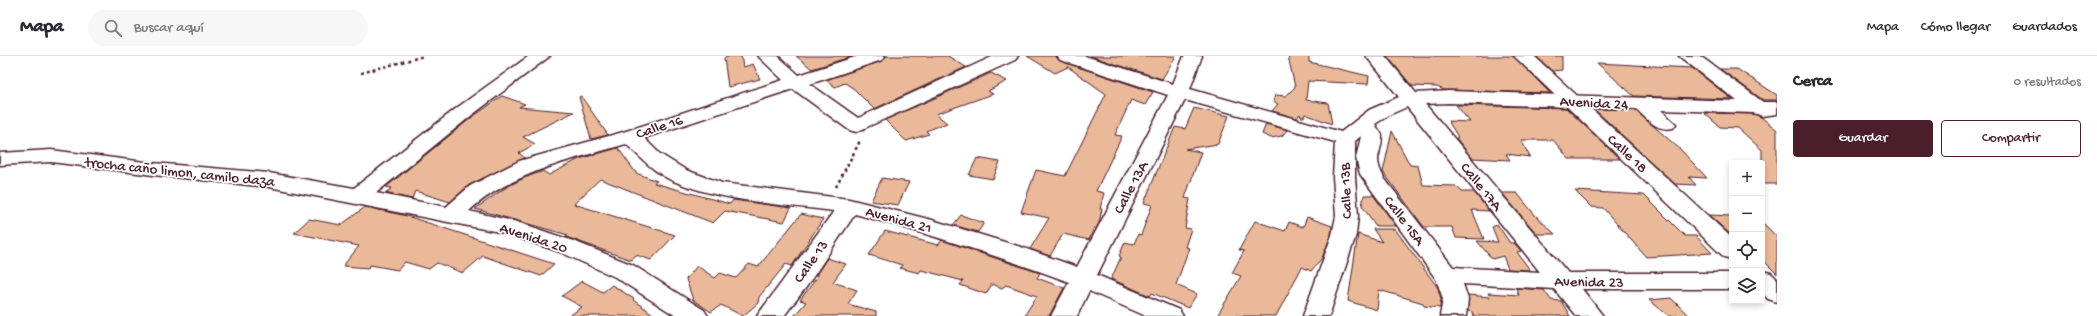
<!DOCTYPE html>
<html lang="es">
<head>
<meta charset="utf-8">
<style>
	:root { --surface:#fff; --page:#f7f7f7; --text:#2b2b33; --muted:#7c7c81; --line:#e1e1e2; --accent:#4a1f2b }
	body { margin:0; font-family:"Gochi Hand",sans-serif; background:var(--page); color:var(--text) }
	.controls { position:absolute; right:12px; bottom:12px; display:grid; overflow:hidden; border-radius:4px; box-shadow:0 2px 6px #0003 }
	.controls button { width:36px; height:36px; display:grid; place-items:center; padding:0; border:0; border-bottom:1px solid var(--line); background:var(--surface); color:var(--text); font:20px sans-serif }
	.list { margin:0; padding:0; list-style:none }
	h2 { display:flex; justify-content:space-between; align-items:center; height:52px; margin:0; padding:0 16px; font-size:17px }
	h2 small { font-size:13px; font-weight:400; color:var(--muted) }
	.actions { display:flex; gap:8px; padding:12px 16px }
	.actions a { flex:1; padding:9px 0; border:1px solid var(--accent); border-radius:4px; text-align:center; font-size:14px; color:var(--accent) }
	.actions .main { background:var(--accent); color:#fff }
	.icon { flex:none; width:22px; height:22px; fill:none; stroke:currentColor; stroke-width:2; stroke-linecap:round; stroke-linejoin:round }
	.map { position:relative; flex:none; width:1777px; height:260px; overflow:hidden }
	header { display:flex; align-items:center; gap:24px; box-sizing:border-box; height:56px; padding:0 20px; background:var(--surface); border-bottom:1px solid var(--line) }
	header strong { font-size:19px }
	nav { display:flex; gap:22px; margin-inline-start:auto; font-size:14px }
	.search { width:280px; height:36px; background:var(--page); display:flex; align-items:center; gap:10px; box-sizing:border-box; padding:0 14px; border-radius:22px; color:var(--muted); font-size:15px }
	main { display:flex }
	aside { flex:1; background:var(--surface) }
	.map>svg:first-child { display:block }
	.building { fill:#e9b99a; stroke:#4a1f2b }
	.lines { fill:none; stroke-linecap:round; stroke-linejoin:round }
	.minor-casing { stroke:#4a1f2b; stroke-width:3 }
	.tertiary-casing { stroke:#4a1f2b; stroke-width:3 }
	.path { stroke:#4a1f2b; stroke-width:2.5; stroke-dasharray:3 3; stroke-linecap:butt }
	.minor { fill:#fff; fill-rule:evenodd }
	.tertiary { fill:#fff; fill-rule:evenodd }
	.labels { text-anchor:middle; stroke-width:3.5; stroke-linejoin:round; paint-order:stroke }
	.street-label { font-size:15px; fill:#4a1f2b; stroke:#fff }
</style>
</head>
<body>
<header>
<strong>Mapa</strong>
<div class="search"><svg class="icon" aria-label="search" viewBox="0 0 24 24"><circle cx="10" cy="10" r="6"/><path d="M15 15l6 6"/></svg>Buscar aquí</div>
<nav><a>Mapa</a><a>Cómo llegar</a><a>Guardados</a></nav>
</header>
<main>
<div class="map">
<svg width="1777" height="260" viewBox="0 0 1777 260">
	<rect width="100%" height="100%" fill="#fff"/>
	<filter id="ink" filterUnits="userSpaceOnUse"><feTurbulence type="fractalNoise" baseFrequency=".025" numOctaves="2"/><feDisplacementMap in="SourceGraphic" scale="8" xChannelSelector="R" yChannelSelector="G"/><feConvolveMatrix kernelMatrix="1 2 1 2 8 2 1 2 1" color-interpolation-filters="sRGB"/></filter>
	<g filter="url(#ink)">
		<g class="building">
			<path d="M731 0H741L743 11 753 8 760 23 728 31 724 2Z"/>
			<path d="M796 0H853L812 13Z"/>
			<path d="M886 0H948L966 11 874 53 854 33 845 27 835 31 826 24 882 5Z"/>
			<path d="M1027 0H1056L1060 5 1153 36 1145 49 1131 44 1115 79 1122 80 1096 135 1104 137 1100 153H1102L1099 167 1096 173 1094 172 1089 184 1063 178 1050 200 1030 193 1049 162 1021 156 1036 114 1065 120 1106 38 1068 11 1055 17Z"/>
			<path d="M1090 0H1176L1162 23Z"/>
			<path d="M1288 0H1309V6L1369 20 1368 28 1308 25 1306 44 1328 47 1332 68 1305 58 1304 61H1301L1300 58 1297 62 1272 55 1278 48 1273 46 1275 39 1286 40 1295 31Z"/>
			<path d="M1387 0H1513L1550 37 1444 34 1437 31 1412 30Z"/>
			<path d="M1536 0H1562V14L1552 15Z"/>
			<path d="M1597 7 1692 12 1732 43 1634 40Z"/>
			<path d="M1720 13H1737L1777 39V44H1763Z"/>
			<path d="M991 17 1007 25 988 35 993 38 936 58 947 67 926 75 929 78 906 85 885 64Z"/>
			<path d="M502 40 525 48 519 51 574 56 523 81 535 88 519 97 525 102 469 129 450 146 415 135 412 143 385 137 392 132 386 131 471 62Z"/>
			<path d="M581 40 608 79 591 83 579 41Z"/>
			<path d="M1456 49 1566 52 1620 103H1569L1553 84H1521L1530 101 1506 98 1510 104 1472 102 1456 82 1458 81 1448 65 1470 66Z"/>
			<path d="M1194 52 1229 60 1218 88 1185 93 1201 96 1185 142 1190 143 1185 172 1191 173 1185 191 1189 192 1176 229 1197 238 1188 252 1152 237 1150 240 1111 223 1121 201 1119 200 1125 186 1134 188 1138 178 1141 179 1152 149 1144 147 1175 71 1185 73Z"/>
			<path d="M1594 53 1635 54 1681 94 1707 122 1689 121 1696 129 1675 128Z"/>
			<path d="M1704 57 1754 58 1761 61 1777 74V128H1762V94L1738 72 1720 71Z"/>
			<path d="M1266 68 1287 74 1282 80 1271 82 1262 78Z"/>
			<path d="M1392 75 1410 109 1418 110 1423 129 1456 130 1462 136H1474L1489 155 1472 154 1484 183 1456 182 1452 171H1424L1383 116Z"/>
			<path d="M618 92 636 117 657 125 654 127 730 148 733 144 791 152 784 166 725 155 713 167 600 123 574 148 675 179 651 204 636 199 631 204 566 181 568 179 475 153 505 132 524 122 543 115 549 119 579 103Z"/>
			<path d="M977 102 1000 106 993 123 969 119Z"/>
			<path d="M882 122 909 126 898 149 871 145Z"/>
			<path d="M1575 135 1644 139 1685 180H1696L1712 197 1646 201 1603 152 1591 151Z"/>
			<path d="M1502 137H1517L1535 159 1555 178H1537Z"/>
			<path d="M1364 139H1373L1396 170H1376L1362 150Z"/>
			<path d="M365 151 407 160 554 208 541 220 483 200 463 217 437 207 429 213 405 206 398 214 370 209 369 212 343 210 359 190 294 177 309 163 341 169Z"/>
			<path d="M801 158 823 163 792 210 786 208 759 241 758 247 743 260 721 249 711 256 693 244 686 223 697 210 715 222 720 217 736 222 749 208 758 211Z"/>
			<path d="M961 159 984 167 978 176 953 169Z"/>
			<path d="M1709 159 1732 160V180Z"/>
			<path d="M1307 161 1332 170 1331 179 1322 202 1311 215 1302 211 1276 260H1217L1241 220 1232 217 1244 195 1239 194 1255 165 1285 175 1289 166 1303 171Z"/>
			<path d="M1762 166 1777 181V218L1762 203Z"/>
			<path d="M1497 168 1510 187H1514L1521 195 1517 196 1530 214 1508 213 1503 200 1492 203 1477 185 1498 186 1492 171Z"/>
			<path d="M1373 173H1395L1438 232 1441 243 1440 252 1424 250 1423 247 1379 234 1377 254 1348 245 1358 178 1382 186Z"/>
			<path d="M885 175 938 189 942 184 962 191 1040 217 1037 222 1064 232 1049 260H1024L1037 240 1006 229 1002 232 992 228 986 238 960 229 963 225 921 214 919 217 900 212 902 209 869 199Z"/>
			<path d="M827 202 846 208 833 226 857 234 848 248 876 256V260H794L806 246 800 244 818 220 816 219Z"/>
			<path d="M582 225 603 236 612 229 634 243 633 244 656 260H569L582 251 562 240Z"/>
			<path d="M1516 232 1544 234 1551 244 1561 245 1570 260H1474L1472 256 1468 255V239L1490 241 1488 237 1519 239Z"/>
			<path d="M1671 242 1689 260H1669L1649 244Z"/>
		</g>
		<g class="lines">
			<g class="minor-casing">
				<path id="minor" d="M529 0H550L472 59 376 137 446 151 470 130 519 105 623 76 783 24 758 0H778L799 19 858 0H885L882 4 810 28 858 62 994 0H1018L1015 4 856 76 849 74 793 33 644 82 660 98 686 114 722 127 849 143 932 164 1021 191 1077 211 1168 39 1060 4 1057 0H1085L1173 28 1184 0H1202L1190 33 1341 76 1369 54 1399 41 1366 0H1385L1416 37 1449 35 1737 45 1679 0H1700L1763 46H1777V58L1762 60 1754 57 1661 54 1676 68 1673 72C1657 76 1647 63 1636 53L1449 47 1425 48 1568 217H1732V233H1582L1603 260H1576L1554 233 1463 228 1468 243 1466 260H1440L1443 243 1436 223 1360 118 1356 102 1361 80 1355 85V121L1358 160 1356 179 1329 260H1303L1332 179 1336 160 1333 121 1335 86 1185 44 1097 219 1179 254 1183 260H1146L1089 235 1077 260H1051L1069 226C998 200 927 177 855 158L807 230 784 260H757L834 155C780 148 722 146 671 124 654 116 640 101 626 88 571 104 512 116 469 155L517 166 576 186 633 209 704 254 708 260H676L615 221 560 196 504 177 269 131 153 119 51 106 0 109V97L51 94 153 107 269 117 354 132 458 51ZM1407 51 1540 216 1453 211 1384 122C1372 99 1382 100 1382 79L1375 68 1391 58Z"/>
			</g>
			<g class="tertiary-casing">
				<g id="tertiary">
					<path d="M1514 0H1534L1732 182V203L1724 201Z"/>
					<path d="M1762 215 1771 217 1777 223V246L1768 243 1762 237Z"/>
				</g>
			</g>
			<g class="path">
				<path d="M361 17 424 0"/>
				<path d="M836 131 859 87 858 84"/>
			</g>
			<use href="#minor" class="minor"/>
			<use href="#tertiary" class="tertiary"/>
		</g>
	</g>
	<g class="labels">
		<g class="street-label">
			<text transform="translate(1594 46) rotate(3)" y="5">Avenida 24</text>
			<text transform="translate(659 70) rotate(-18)" y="5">Calle 16</text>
			<text transform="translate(1628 97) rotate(43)" y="5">Calle 18</text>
			<text transform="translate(180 115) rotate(6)" y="5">trocha caño limon, camilo daza</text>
			<text transform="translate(1482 130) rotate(51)" y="5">Calle 17A</text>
			<text transform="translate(1130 131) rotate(-62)" y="5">Calle 13A</text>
			<text transform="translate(1345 135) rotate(-92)" y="5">Calle 13B</text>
			<text transform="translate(899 163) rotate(15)" y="5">Avenida 21</text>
			<text transform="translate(1405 164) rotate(53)" y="5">Calle 15A</text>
			<text transform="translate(534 181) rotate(18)" y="5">Avenida 20</text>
			<text transform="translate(810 205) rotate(-55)" y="5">Calle 13</text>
			<text transform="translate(1589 225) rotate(1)" y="5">Avenida 23</text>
		</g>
	</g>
</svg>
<div class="controls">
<button>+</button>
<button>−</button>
<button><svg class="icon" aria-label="locate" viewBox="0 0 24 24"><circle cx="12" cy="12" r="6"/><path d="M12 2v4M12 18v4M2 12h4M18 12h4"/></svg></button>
<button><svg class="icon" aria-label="layers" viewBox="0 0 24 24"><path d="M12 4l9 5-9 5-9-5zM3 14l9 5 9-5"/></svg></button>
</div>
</div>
<aside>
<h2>Cerca<small>0 resultados</small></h2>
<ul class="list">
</ul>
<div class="actions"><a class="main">Guardar</a><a>Compartir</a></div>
</aside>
</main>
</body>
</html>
